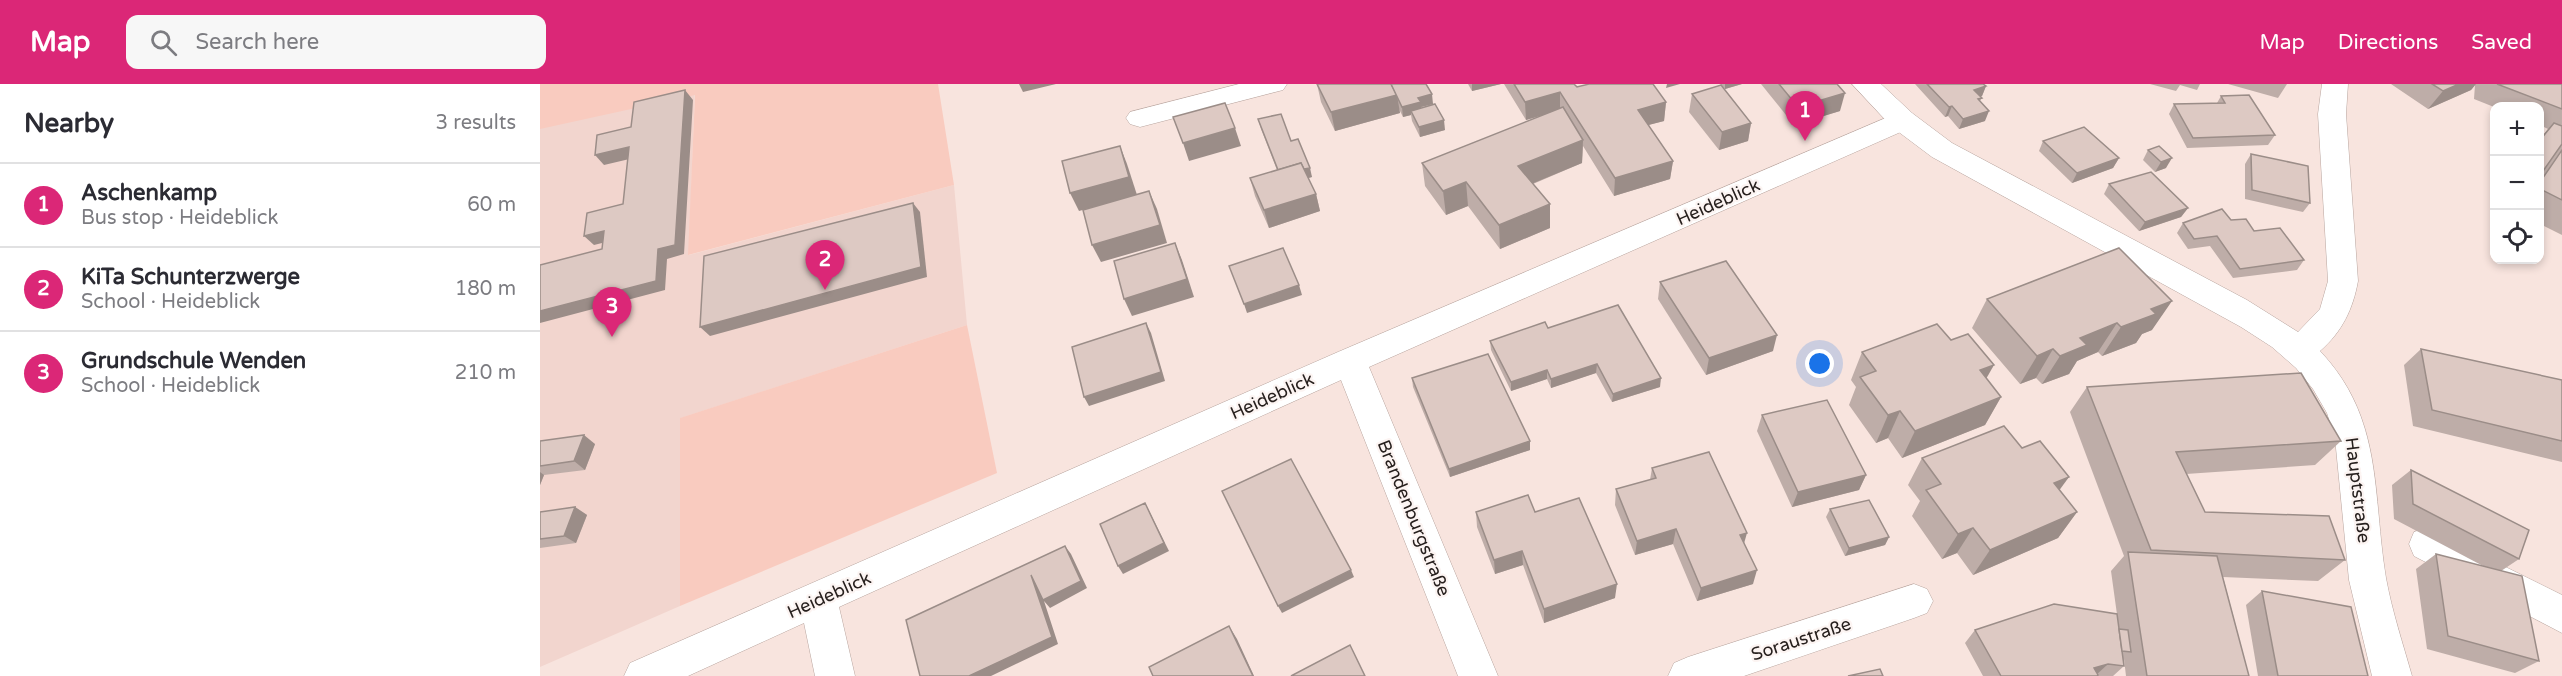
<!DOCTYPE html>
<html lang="en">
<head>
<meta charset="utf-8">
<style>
	:root { --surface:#fff; --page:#f7f7f7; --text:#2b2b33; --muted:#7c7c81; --line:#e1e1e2; --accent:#db2777 }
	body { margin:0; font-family:"Varela Round",sans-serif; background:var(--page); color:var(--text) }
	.controls { position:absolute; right:18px; top:18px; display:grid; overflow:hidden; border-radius:12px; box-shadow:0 3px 9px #0003 }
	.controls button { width:54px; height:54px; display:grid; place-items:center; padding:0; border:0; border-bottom:2px solid var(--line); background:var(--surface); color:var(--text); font:30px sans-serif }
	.you { position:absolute; left:1280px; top:280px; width:21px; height:21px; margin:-15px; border:4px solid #fff; border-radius:50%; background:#1a73e8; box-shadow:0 0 0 9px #1a73e833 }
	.badge { display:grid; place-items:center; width:39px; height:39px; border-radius:50%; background:var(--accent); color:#fff; font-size:20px; font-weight:700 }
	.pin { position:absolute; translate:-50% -50px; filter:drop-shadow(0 2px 3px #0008) }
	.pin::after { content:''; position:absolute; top:32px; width:21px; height:18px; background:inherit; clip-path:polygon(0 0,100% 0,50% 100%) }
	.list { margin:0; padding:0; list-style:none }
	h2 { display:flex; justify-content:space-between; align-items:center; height:78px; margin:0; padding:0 24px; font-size:26px }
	h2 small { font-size:20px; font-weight:400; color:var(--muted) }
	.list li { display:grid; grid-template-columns:39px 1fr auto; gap:18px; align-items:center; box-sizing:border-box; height:84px; padding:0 24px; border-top:2px solid var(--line) }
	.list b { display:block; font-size:22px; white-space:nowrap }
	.list p { margin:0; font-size:20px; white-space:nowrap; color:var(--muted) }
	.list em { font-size:20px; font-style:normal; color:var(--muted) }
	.icon { flex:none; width:33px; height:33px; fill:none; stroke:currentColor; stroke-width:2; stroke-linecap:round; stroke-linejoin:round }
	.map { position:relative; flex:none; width:2022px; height:592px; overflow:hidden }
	header { display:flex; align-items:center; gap:36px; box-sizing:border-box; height:84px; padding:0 30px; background:var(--accent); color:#fff }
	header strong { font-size:28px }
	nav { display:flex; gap:33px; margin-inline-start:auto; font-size:21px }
	.search { width:420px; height:54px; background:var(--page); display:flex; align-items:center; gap:15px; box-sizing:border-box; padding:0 21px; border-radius:12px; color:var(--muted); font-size:22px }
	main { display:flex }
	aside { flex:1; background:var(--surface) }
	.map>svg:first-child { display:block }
	.built { fill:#f2d5ce }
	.green { fill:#f9cbbf }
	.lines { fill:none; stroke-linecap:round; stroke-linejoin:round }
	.street-casing { stroke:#b8a59f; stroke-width:1 }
	.secondary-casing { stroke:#b8a59f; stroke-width:1 }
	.street { fill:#fff; fill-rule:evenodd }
	.secondary { fill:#fff; fill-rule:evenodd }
	.wall { fill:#beada8 }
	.shaded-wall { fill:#9b8d88 }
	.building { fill:#ddc9c3; stroke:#9b8d88; stroke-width:1.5 }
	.labels { text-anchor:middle; stroke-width:4.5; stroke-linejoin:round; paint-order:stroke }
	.street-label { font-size:18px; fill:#27201e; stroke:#fcf4f2 }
</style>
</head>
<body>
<header>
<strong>Map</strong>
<div class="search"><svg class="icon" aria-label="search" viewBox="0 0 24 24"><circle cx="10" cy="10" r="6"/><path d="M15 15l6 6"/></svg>Search here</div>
<nav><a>Map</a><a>Directions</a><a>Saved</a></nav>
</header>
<main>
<aside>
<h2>Nearby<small>3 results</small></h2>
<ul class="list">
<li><span class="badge">1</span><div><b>Aschenkamp</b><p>Bus stop · Heideblick</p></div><em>60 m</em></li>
<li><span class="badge">2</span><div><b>KiTa Schunterzwerge</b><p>School · Heideblick</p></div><em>180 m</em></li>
<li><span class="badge">3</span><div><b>Grundschule Wenden</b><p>School · Heideblick</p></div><em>210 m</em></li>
</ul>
</aside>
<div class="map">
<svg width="2022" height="592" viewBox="0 0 2022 592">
	<rect width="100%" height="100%" fill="#f8e4de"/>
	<path class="built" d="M0 0H155L149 171 414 101 427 241 141 334 140 522 0 583Z"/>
	<g class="green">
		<path d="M0 0H398L414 101 148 171 155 11 0 45Z"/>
		<path d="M427 241 457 389 140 522V334Z"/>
	</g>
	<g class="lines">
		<g class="street-casing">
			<g id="street">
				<path d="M699 0H747L743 6 600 43 590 40 586 34 590 28Z"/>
				<path d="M1362 27 1372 29 1376 36 1372 43 829 283 958 592H918L801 296 299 523 315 592H275L264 539 148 592H84L90 579 798 268Z"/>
				<path d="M1887 444 2022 511V549L1874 472 1869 460 1874 448Z"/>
				<path d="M1374 500 1387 505 1393 517 1387 529 1374 534 1204 592H1128L1134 579 1148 573Z"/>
			</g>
		</g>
		<g class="secondary-casing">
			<path id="secondary" d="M1312 0H1341L1372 29 1412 59 1707 216 1758 248 1780 225 1788 197 1778 30 1782 0H1808L1806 30 1818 197C1813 225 1802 248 1780 267 1844 335 1832 409 1846 494 1852 527 1863 560 1872 592H1832L1809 496 1795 354 1787 329 1773 305 1756 284 1732 263 1701 243 1392 73 1352 43Z"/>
		</g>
		<use href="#street" class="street"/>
		<use href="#secondary" class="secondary"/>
	</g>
	<g class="wall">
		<path d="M777 0 893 20 881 23V24L905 46 880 53 872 37 871 31 863 33 859 25 860 29 795 47 781 18Z"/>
		<path d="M928 0H961L932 7Z"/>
		<path d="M964 0H1034L1037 3 1126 18 1124 37 1108 41 1133 77 1130 95 1074 112 1043 62 1042 79 993 100 1010 144 960 165 928 122 906 131 885 102 882 79 1007 30 986 36Z"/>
		<path d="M1180 0H1202L1185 5Z"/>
		<path d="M1221 0H1297L1300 27 1254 41Z"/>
		<path d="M1375 0H1443L1446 2 1442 12H1440L1442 14 1440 17 1445 37 1419 45 1408 32 1405 33Z"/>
		<path d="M1610 0H1660L1657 6 1640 1 1636 7Z"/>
		<path d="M1688 0H1747L1738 14Z"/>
		<path d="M1851 0H2022V151L2000 140V55L2008 45 2000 41V22H1954V23L1934 15 1935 1 1931 6 1888 25Z"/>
		<path d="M1152 10 1211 39 1208 57 1179 66 1149 28Z"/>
		<path d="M1681 12 1735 51 1728 61 1647 64 1629 30 1634 20 1677 19Z"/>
		<path d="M718 35 751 57 772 93 768 94 776 110 780 127 729 144 715 112 710 94 737 86 721 45Z"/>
		<path d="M1503 57 1579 74 1573 84 1532 99 1499 67Z"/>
		<path d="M1619 62 1626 84 1615 88 1603 76 1608 66Z"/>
		<path d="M1711 70 1770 119 1763 128 1705 115V80Z"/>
		<path d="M1569 100 1648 124 1641 133 1599 147 1564 110Z"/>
		<path d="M1691 136 1714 147 1764 176 1757 186 1693 194 1670 162 1648 165 1637 149 1643 139Z"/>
		<path d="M1579 164 1612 246 1602 250 1596 259 1562 272 1558 268 1537 277 1529 290 1502 300 1496 294 1480 300 1432 244 1447 215Z"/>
		<path d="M1120 198 1233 267 1166 291 1118 215Z"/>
		<path d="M1008 244 1120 303 1072 318 1056 289 1011 304 1007 295 971 307 951 266 950 257Z"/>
		<path d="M1411 256 1446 295 1461 313 1445 341 1362 374 1348 354 1336 359 1309 321 1316 303 1311 296 1322 268Z"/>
		<path d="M1881 265 2022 296V378L1873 342 1864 281Z"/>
		<path d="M872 294 990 357V366L910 393 873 303Z"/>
		<path d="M1547 303 1801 357 1775 381 1646 390 1665 428 1805 476 1778 497 1683 493 1709 592H1586L1584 575V582L1573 592H1443L1425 559 1435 546 1579 545 1571 487 1584 472 1530 328Z"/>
		<path d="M1222 331 1326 391 1319 406 1252 423 1217 347Z"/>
		<path d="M0 357 55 360 45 386 4 391 0 401Z"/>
		<path d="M1482 364 1537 428 1518 454 1433 491 1417 469 1402 475 1372 432 1380 417 1368 401 1382 374Z"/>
		<path d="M1112 384 1204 459 1213 500 1157 517 1133 460 1095 471 1075 421 1076 405 1110 396Z"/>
		<path d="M1871 386 1979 475 1961 487 1999 577 1975 589 1887 565 1876 485 1896 470 1945 483 1854 435 1852 401Z"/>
		<path d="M35 423 47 431 36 459 0 464V428Z"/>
		<path d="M1290 425 1349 453 1345 461 1305 472 1286 433Z"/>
		<path d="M936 428H995L1075 514 1004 539 983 481 955 490 937 443Z"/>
		<path d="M1722 507 1828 592H1718L1706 521Z"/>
	</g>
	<g class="shaded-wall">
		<path d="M479 0H516L483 8Z"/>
		<path d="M932 0H961L932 7Z"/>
		<path d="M1127 0H1140L1126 4Z"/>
		<path d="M1185 0H1202L1185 5Z"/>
		<path d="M1919 0H1936L1931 6 1888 25 1903 7Z"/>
		<path d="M1446 2 1442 12 1430 16 1434 6Z"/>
		<path d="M145 6 153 16 144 170 127 175 125 206 0 239V227L118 165Z"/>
		<path d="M1020 8V26L986 36 985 18Z"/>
		<path d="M1305 9 1300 27 1254 41 1258 23Z"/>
		<path d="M892 10 893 20 881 23 882 28 871 27V31L863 33 862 23 878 14Z"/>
		<path d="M857 11 860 29 795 47 791 28Z"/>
		<path d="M1126 18 1124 37 1097 44 1098 26Z"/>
		<path d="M1412 22 1408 32 1405 33 1409 23Z"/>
		<path d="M1449 27 1445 37 1419 45 1423 35Z"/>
		<path d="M904 36 905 46 880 53 879 43Z"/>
		<path d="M1211 39 1208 57 1179 66 1182 48Z"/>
		<path d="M695 44 701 62 649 77 643 59Z"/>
		<path d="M1043 56 1042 79 979 105 978 82Z"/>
		<path d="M580 62 587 80 597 111 539 127 530 109Z"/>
		<path d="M89 63 98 73 64 81 55 71Z"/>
		<path d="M1579 74 1573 84 1532 99 1537 89Z"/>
		<path d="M1632 74 1626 84 1615 88 1621 78Z"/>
		<path d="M1133 77 1130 95 1074 112 1075 94Z"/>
		<path d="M770 84 772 93 743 101 741 91Z"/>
		<path d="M926 98 928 122 906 131 903 107Z"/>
		<path d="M609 107 617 125 627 159 561 178 552 161Z"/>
		<path d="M776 110 780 127 729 144 724 126Z"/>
		<path d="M373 119 380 128 387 193 170 252 160 243Z"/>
		<path d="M1010 120V144L960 165 959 141Z"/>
		<path d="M1648 124 1641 133 1599 147 1605 138Z"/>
		<path d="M64 147 74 156 54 161 44 152Z"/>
		<path d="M635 159 642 176 654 213 592 232 584 215Z"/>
		<path d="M759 201 762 211 707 229 704 220Z"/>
		<path d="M1632 217 1612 246 1602 250 1596 259 1562 272 1581 243 1611 225Z"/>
		<path d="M606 239 611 249 625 297 549 322 544 313Z"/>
		<path d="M1577 239 1558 268 1537 277 1529 290 1502 300 1520 272 1540 254Z"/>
		<path d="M1237 251 1233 267 1166 291 1169 274Z"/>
		<path d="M1513 265 1496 294 1480 300 1497 272Z"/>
		<path d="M1057 280 1056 289 1011 304V295Z"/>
		<path d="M1454 281 1438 309 1440 286Z"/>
		<path d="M1007 286V295L971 307V298Z"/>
		<path d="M1121 294 1120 303 1072 318 1073 310Z"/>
		<path d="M1461 313 1445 341 1362 374 1375 347Z"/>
		<path d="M1360 327 1348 354 1336 359 1348 331Z"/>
		<path d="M44 351 55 360 45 386 34 377Z"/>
		<path d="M990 357V366L910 393 909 385Z"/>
		<path d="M0 388 4 391 0 401Z"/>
		<path d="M1326 391 1319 406 1252 423 1258 408Z"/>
		<path d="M1529 393 1510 419 1514 399Z"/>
		<path d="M605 419 629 467 583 490 578 482Z"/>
		<path d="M35 423 47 431 36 459 24 452Z"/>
		<path d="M1537 428 1518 454 1433 491 1450 466Z"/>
		<path d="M1433 444 1417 469 1402 475 1418 450Z"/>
		<path d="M1136 445 1133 460 1095 471 1097 457Z"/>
		<path d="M1207 449 1203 463 1200 451Z"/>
		<path d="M1349 453 1345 461 1305 472 1309 464Z"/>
		<path d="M525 462 531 470 547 504 510 524 504 517 518 560 451 592H429L491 491Z"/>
		<path d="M982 467 983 481 955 490 954 476Z"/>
		<path d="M811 486 814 493 742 529 738 522Z"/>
		<path d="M1217 486 1213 500 1157 517 1161 504Z"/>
		<path d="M1077 500 1075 514 1004 539V525Z"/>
		<path d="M689 542 697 555 714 592H713Z"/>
		<path d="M1568 580 1555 592 1554 584Z"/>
	</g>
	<g class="building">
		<path d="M777 0H851L857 11 791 28Z"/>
		<path d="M851 0H886L892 10 878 14 881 18 862 23Z"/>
		<path d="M974 0H1034L1037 3 1049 0H1113L1126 18 1098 26 1133 77 1075 94 1020 8 985 18Z"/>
		<path d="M1239 0H1297L1305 9 1258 23Z"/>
		<path d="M1387 0H1443L1446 2 1434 6 1442 14 1438 15 1449 27 1423 35 1412 22 1409 23Z"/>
		<path d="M1892 0H1919L1903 7Z"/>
		<path d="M1957 0H2022V25Z"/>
		<path d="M1181 1 1211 39 1182 48 1152 10Z"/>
		<path d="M145 6 135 161 118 165 116 197 0 227V181L62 165 64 147 44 152 47 129 83 120 89 63 55 71 57 51 91 43 94 18Z"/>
		<path d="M1709 11 1735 51 1653 54 1634 20 1685 19 1681 12Z"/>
		<path d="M685 19 695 44 643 59 633 33Z"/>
		<path d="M895 20 904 36 879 43 871 27Z"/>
		<path d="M1023 23 1043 56 978 82 1010 120 959 141 926 98 903 107 882 79Z"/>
		<path d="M741 30 751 57 758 55 770 84 764 85 761 79 738 86 718 35Z"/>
		<path d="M2014 39 2022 42V60L2001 90H2000V56Z"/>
		<path d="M1544 43 1579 74 1537 89 1503 57Z"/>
		<path d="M580 62 589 93 530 109 522 77Z"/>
		<path d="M1619 62 1632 74 1621 78 1608 66Z"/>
		<path d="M2022 66V116L2000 105V98Z"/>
		<path d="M1711 70 1768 82 1770 119 1712 106Z"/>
		<path d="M761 79 776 110 724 126 710 94Z"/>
		<path d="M1611 88 1648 124 1605 138 1569 100Z"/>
		<path d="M609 107 620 141 552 161 543 126Z"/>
		<path d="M373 119 381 183 160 243 164 172Z"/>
		<path d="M1682 125 1691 136 1706 135 1714 147 1740 144 1764 176 1700 185 1677 152 1654 155 1643 139Z"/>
		<path d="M635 159 647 195 584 215 574 177Z"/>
		<path d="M743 164 759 201 704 220 689 182Z"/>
		<path d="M1579 164 1632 217 1611 225 1616 230 1581 243 1577 239 1540 254 1547 261 1520 272 1513 265 1497 272 1447 215Z"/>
		<path d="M1186 177 1237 251 1169 274 1120 198Z"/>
		<path d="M1078 221 1121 294 1073 310 1057 280 1011 295 1007 286 971 298 950 257 1005 238 1008 244Z"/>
		<path d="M606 239 621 288 544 313 532 263Z"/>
		<path d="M1397 240 1411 256 1428 250 1454 281 1440 286 1461 313 1375 347 1360 327 1348 331 1320 293 1336 287 1322 268Z"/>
		<path d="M1881 265 2022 296V357L1892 326Z"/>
		<path d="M948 270 990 357 909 385 872 294Z"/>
		<path d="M1761 289 1801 357 1636 368 1665 428 1789 432 1805 476 1611 466 1547 303Z"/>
		<path d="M1287 316 1326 391 1258 408 1222 331Z"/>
		<path d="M1464 342 1482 364 1500 357 1529 393 1514 399 1537 428 1450 466 1433 444 1418 450 1386 406 1401 400 1382 374Z"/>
		<path d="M44 351 34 377 0 382V357Z"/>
		<path d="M1169 368 1207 449 1200 451 1217 486 1161 504 1136 445 1097 457 1076 405 1116 394 1112 384Z"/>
		<path d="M751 375 811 486 738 522 682 407Z"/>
		<path d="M1871 386 1989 446 1979 475 1873 420Z"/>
		<path d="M988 411 995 428 1039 414 1077 500 1004 525 982 467 954 476 936 428Z"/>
		<path d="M1329 416 1349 453 1309 464 1290 425Z"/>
		<path d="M605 419 624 459 578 482 560 440Z"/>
		<path d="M35 423 24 452 0 455V428Z"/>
		<path d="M525 462 541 497 503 516 491 491 512 553 429 592H380L366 536Z"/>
		<path d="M1588 468 1677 472 1709 592H1607Z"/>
		<path d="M1896 470 1982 492 1999 577 1908 552Z"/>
		<path d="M1722 507 1811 523 1828 592H1738Z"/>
		<path d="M1514 520 1577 530 1584 582 1568 580 1554 584 1558 591 1557 592H1461L1435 546Z"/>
		<path d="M689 542 713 592H613L609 583Z"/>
		<path d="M1579 545 1588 546 1591 568 1582 567Z"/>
		<path d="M810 561 825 592H751Z"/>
		<path d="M1340 585 1343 592H1308Z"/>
	</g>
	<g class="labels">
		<g class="street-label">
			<text transform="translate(1178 118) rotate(-24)" y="6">Heideblick</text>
			<text transform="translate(732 312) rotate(-24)" y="6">Heideblick</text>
			<text transform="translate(1818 406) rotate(83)" y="6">Hauptstraße</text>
			<text transform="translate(874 434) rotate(68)" y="6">Brandenburgstraße</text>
			<text transform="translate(289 511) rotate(-24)" y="6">Heideblick</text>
			<text transform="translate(1261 555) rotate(-18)" y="6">Soraustraße</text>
		</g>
	</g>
</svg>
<div class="controls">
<button>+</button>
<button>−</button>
<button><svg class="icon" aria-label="locate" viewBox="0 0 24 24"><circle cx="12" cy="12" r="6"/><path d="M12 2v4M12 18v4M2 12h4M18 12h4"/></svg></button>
</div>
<div class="you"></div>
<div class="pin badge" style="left:1265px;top:57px">1</div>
<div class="pin badge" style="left:285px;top:206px">2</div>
<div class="pin badge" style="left:72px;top:253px">3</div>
</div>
</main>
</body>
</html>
